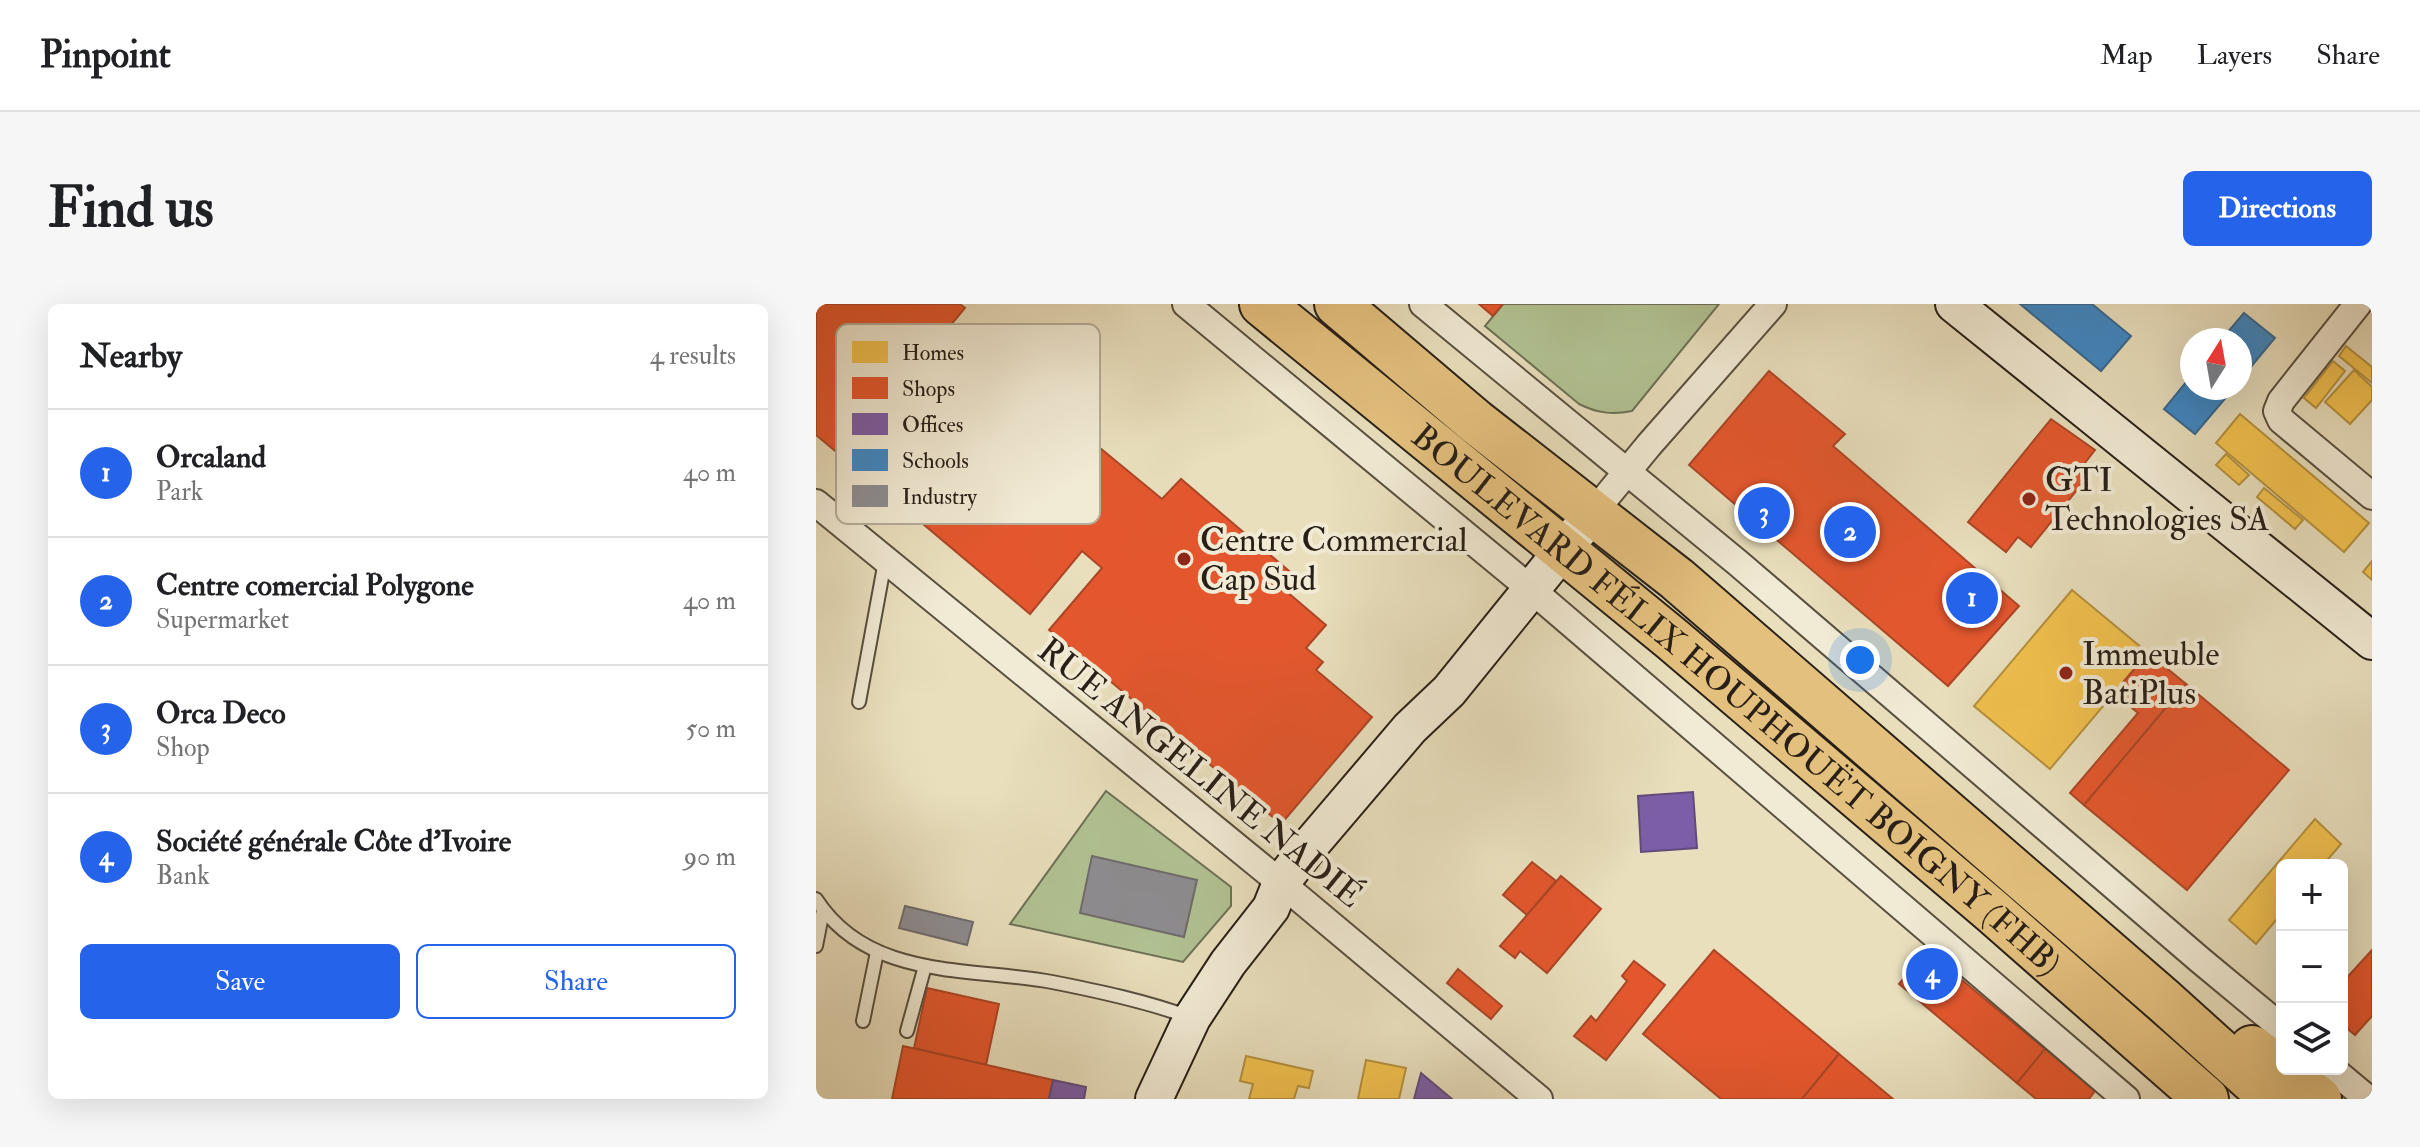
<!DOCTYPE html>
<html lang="en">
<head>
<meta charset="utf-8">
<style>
	:root { --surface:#fff; --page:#f6f6f6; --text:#202124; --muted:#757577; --line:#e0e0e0; --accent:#2563eb }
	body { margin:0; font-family:"IM FELL Double Pica",serif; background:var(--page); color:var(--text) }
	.controls { position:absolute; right:24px; bottom:24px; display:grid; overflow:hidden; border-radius:12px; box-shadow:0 8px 32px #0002 }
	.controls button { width:72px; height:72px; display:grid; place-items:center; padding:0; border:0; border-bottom:2px solid var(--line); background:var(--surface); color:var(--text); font:40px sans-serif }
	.compass { position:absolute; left:1364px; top:24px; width:72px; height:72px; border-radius:50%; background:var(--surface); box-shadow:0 8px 32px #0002; rotate:11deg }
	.you { position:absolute; left:1044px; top:356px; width:28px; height:28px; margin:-20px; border:6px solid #fff; border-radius:50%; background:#1a73e8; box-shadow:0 0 0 12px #1a73e833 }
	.badge { display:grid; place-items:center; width:52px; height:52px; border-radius:50%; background:var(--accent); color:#fff; font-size:26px; font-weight:700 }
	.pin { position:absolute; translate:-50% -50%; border:4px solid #fff; box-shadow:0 2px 8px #0006 }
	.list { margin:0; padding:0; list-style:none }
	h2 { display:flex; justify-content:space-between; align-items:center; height:104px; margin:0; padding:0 32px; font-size:34px }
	h2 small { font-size:26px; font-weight:400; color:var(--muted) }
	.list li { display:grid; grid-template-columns:52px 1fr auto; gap:24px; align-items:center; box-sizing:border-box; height:128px; padding:0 32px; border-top:2px solid var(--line) }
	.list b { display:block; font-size:30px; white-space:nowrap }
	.list p { margin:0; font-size:26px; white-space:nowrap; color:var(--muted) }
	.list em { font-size:26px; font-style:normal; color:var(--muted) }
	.actions { display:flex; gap:16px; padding:24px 32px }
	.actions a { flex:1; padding:18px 0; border:2px solid var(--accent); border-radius:12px; text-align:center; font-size:28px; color:var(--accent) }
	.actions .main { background:var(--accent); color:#fff }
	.icon { flex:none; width:44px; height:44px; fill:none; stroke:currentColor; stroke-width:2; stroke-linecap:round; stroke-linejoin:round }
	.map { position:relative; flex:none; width:1556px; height:795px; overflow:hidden; border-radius:12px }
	header { display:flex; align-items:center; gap:48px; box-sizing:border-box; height:112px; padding:0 40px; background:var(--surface); border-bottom:2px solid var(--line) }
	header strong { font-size:38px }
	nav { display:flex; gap:44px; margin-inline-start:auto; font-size:28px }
	.intro { display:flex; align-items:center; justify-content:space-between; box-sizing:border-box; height:192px; padding:0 48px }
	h1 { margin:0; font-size:56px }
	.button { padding:20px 36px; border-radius:12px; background:var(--accent); color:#fff; font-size:28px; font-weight:700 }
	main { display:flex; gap:48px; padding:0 48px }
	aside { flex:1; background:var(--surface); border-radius:12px; box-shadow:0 8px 32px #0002 }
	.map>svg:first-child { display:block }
	.green { fill:#b2c394; stroke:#6d7156; stroke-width:2 }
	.homes { fill:#f2c14e; stroke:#b5903e; stroke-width:2 }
	.shops { fill:#e4572e; stroke:#ac4627; stroke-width:2 }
	.offices { fill:#7b5ea7; stroke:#624b7c; stroke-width:2 }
	.schools { fill:#3f88c5; stroke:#386891; stroke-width:2 }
	.industry { fill:#8d8d92; stroke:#6f6c6d; stroke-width:2 }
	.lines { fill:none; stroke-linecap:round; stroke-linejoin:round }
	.lane-casing { stroke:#584f40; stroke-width:16 }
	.street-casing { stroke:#584f40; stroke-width:30 }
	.secondary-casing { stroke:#281f17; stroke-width:40 }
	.highway-casing { stroke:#281f17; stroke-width:48 }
	.lane { stroke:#f1ead4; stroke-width:12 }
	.street { stroke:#f1ead4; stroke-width:26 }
	.secondary { stroke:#f1ead4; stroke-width:36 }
	.highway { stroke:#e4c07e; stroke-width:44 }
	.poi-dot { fill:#8f2418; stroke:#f1ead4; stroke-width:3 }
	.labels { text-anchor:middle; stroke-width:8; stroke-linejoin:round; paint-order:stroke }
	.poi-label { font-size:34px; fill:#281f17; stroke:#f1ead4; text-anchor:start }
	.street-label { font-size:34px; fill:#281f17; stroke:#f1ead4 }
	.key { fill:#f1ead4; stroke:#b5ad9b; stroke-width:2 }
	.key-label { font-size:22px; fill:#281f17 }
</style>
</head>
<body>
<header>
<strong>Pinpoint</strong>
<nav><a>Map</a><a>Layers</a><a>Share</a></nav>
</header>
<div class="intro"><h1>Find us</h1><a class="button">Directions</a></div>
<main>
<aside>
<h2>Nearby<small>4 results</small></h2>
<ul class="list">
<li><span class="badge">1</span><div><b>Orcaland</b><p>Park</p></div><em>40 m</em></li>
<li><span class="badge">2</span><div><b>Centre comercial Polygone</b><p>Supermarket</p></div><em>40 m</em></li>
<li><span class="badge">3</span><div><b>Orca Deco</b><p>Shop</p></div><em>50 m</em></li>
<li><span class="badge">4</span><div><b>Société générale Côte d'Ivoire</b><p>Bank</p></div><em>90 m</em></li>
</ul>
<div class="actions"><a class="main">Save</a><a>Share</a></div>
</aside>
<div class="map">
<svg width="1556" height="795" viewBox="0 0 1556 795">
	<rect width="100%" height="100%" fill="#e9dfbd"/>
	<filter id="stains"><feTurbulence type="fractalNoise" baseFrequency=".0025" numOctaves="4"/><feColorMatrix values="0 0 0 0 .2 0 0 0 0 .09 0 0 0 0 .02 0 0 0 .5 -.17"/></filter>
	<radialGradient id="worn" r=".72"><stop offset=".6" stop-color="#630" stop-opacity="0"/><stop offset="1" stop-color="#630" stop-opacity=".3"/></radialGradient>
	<g class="green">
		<path d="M687 0H903L816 107C796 111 781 109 763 100L669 22Z"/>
		<path d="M290 487 415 583V602L367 658 194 620Z"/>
	</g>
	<g class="homes">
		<path d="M1530 42 1556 63V79L1523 52Z"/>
		<path d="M1517 57 1529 67 1500 104 1488 94Z"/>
		<path d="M1538 66 1556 83V96L1534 120 1509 98Z"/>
		<path d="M1424 110 1553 219 1528 248 1400 139Z"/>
		<path d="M1410 150 1433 171 1423 181 1400 161Z"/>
		<path d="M1448 184 1487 216 1479 225 1441 193Z"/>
		<path d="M1556 257V276L1547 268Z"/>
		<path d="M1256 286 1332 349 1234 465 1158 402Z"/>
		<path d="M1499 515 1525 540 1507 561H1466V609L1440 640 1413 616Z"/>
		<path d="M430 752 497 767 493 784 482 782 478 795H433L437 780 424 777Z"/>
		<path d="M550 756 590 764 583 795H542Z"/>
	</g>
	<g class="shops">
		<path d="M0 0H144L149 4 129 28 169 62 196 29 281 99 261 125 346 195 365 175 480 273 470 287 510 321 490 344 507 358 500 366 556 413 465 520 233 326 286 264 266 247 214 310 63 183 117 118 103 106 48 171 0 131Z"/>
		<path d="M663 0H687L677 12Z"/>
		<path d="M953 67 1029 130 1017 142 1203 302 1132 382 873 161Z"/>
		<path d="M1235 115 1279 146 1265 164 1273 171 1215 243 1202 233 1190 248 1152 218Z"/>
		<path d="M1332 349 1370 380 1268 501 1254 489 1322 409 1298 389Z"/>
		<path d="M1370 380 1473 466 1371 586 1268 501Z"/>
		<path d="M716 558 740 577 711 611 687 591Z"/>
		<path d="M745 572 785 605 731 669 704 647 699 654 684 642Z"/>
		<path d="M898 646 1023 750 986 795H905L827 730Z"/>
		<path d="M1556 646V712L1539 731 1526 720V679Z"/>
		<path d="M1111 647 1229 745 1201 779 1083 680Z"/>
		<path d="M818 657 849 681 790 756 758 732 775 712 780 717 811 677 806 672Z"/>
		<path d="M642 665 686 702 675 715 631 679Z"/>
		<path d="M111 684 183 700 170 761 98 744Z"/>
		<path d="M87 742 237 776 233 795H76Z"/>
		<path d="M1229 745 1279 787 1273 795H1220L1201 779Z"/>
		<path d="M1023 750 1077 795H986Z"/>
	</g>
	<g class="offices">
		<path d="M877 488 881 544 825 548 822 492Z"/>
		<path d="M605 769 636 795H598Z"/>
		<path d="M237 776 270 783 268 795H233Z"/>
	</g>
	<g class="schools">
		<path d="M1204 0H1276L1315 32 1285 67Z"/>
		<path d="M1428 9 1459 34 1424 76V36H1405Z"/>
		<path d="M1376 71V84H1418L1379 130 1348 105Z"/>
	</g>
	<g class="industry">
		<path d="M276 552 381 576 368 633 264 609Z"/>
		<path d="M89 602 157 618 151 641 83 624Z"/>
	</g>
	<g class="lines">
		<g class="lane-casing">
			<g id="lane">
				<path d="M43 398 69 257"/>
				<path d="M0 595C52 676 153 663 236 678 282 687 329 697 373 713"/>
				<path d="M0 642 7 606"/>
				<path d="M47 717 61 648"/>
				<path d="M91 727 109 662"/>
			</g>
		</g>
		<g class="street-casing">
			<g id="street">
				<path d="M370 0 716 286 1310 795"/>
				<path d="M607 0 922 259 1384 656 1466 724"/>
				<path d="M1542 0 1465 97 1461 107 1465 116 1556 192"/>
				<path d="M0 199 471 584 723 795"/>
				<path d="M777 209 833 141 957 0"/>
				<path d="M1516 765 1552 795"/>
			</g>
		</g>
		<g class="secondary-casing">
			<g id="secondary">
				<path d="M1138 0 1556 337"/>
				<path d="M338 795 376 714 412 659 455 604 465 579 491 545 594 424 633 387 777 209"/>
			</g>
		</g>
		<g class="highway-casing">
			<g id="highway">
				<path id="s1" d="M446 0 856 335 1177 608 1390 795"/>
				<path d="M521 0 660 118 861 275 1346 695 1457 795"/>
				<path d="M1436 744 1503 795"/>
			</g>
		</g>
		<use href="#lane" class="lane"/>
		<use href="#street" class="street"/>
		<use href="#secondary" class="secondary"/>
		<use href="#highway" class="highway"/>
	</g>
	<g class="poi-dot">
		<circle cx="1213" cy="195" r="8"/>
		<circle cx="368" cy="255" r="8"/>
		<circle cx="1250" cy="369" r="8"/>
	</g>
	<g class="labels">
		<g class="poi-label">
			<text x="1229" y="187">GTI<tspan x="1229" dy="39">Technologies SA</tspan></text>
			<text x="384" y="247">Centre Commercial<tspan x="384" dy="39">Cap Sud</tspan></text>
			<text x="1266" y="361">Immeuble<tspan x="1266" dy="39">BatiPlus</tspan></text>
		</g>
		<g class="street-label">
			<text dy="12" stroke="none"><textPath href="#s1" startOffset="618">BOULEVARD FÉLIX HOUPHOUËT BOIGNY (FHB)</textPath></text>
			<text transform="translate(385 468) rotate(39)" y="12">RUE ANGELINE NADIÉ</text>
		</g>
	</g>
	<rect x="20" y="20" width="264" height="200" rx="12" class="key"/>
	<rect x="36" y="37" width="36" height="22" fill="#f2c14e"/>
	<rect x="36" y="73" width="36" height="22" fill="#e4572e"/>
	<rect x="36" y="109" width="36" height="22" fill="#7b5ea7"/>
	<rect x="36" y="145" width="36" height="22" fill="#3f88c5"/>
	<rect x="36" y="181" width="36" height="22" fill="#8d8d92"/>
	<g class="key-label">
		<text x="86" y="56">Homes</text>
		<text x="86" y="92">Shops</text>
		<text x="86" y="128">Offices</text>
		<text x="86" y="164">Schools</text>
		<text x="86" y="200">Industry</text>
	</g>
	<rect width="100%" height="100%" filter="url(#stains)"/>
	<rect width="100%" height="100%" fill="url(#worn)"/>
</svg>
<div class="controls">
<button>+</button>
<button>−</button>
<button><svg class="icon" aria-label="layers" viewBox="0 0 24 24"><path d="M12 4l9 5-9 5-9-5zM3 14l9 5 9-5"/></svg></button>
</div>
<svg class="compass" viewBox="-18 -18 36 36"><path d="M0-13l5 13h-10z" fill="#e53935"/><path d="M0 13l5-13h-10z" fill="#757577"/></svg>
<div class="you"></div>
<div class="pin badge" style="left:1156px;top:294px">1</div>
<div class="pin badge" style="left:1034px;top:228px">2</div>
<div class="pin badge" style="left:948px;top:209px">3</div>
<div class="pin badge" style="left:1116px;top:670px">4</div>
</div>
</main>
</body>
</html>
